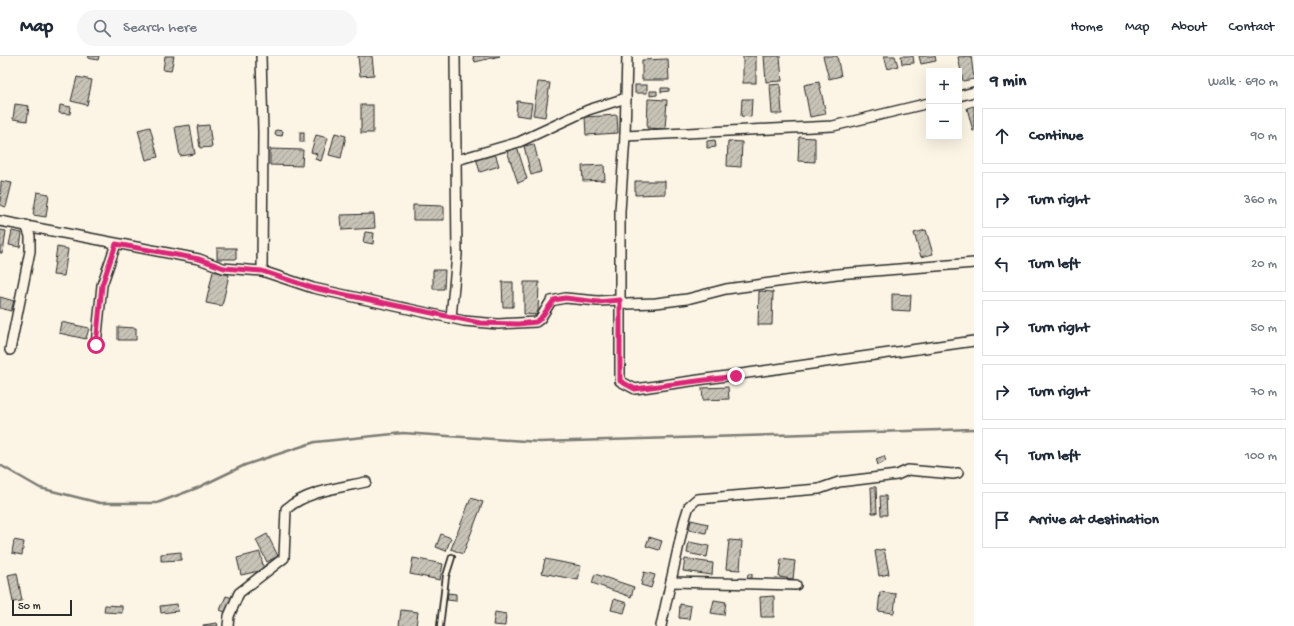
<!DOCTYPE html>
<html lang="en">
<head>
<meta charset="utf-8">
<style>
	:root { --surface:#fff; --page:#f6f6f7; --text:#1f2937; --muted:#747a83; --line:#e0e1e3 }
	body { margin:0; font-family:"Gochi Hand",sans-serif; background:var(--page); color:var(--text) }
	.controls { position:absolute; right:12px; top:12px; display:grid; overflow:hidden; border-radius:0px; box-shadow:0 4px 16px #0002 }
	.controls button { width:36px; height:36px; display:grid; place-items:center; padding:0; border:0; border-bottom:1px solid var(--line); background:var(--surface); color:var(--text); font:20px sans-serif }
	.scale { position:absolute; left:12px; bottom:10px; width:60px; box-sizing:border-box; padding-left:4px; border:2px solid #2b2b2b; border-top:0; font-size:11px; line-height:14px; white-space:nowrap; color:#2b2b2b; -webkit-text-stroke:3px #fcf5e5; paint-order:stroke }
	.stop { position:absolute; width:12px; height:12px; margin:-9px; border:3px solid #db2777; border-radius:50%; background:#fff }
	.stop.end { background:#db2777; border-color:#fff; box-shadow:0 1px 4px #0008 }
	.list { margin:0; padding:0; list-style:none }
	h2 { display:flex; justify-content:space-between; align-items:center; height:52px; margin:0; padding:0 16px; font-size:17px }
	h2 small { font-size:13px; font-weight:400; color:var(--muted) }
	.list li { display:grid; grid-template-columns:26px 1fr auto; gap:12px; align-items:center; box-sizing:border-box; height:56px; margin:0 8px 8px; padding:0 8px; border:1px solid var(--line); border-radius:0px }
	.list b { display:block; font-size:15px; white-space:nowrap }
	.list em { font-size:13px; font-style:normal; color:var(--muted) }
	.icon { flex:none; width:22px; height:22px; fill:none; stroke:currentColor; stroke-width:2; stroke-linecap:round; stroke-linejoin:round }
	.map { position:relative; flex:none; width:974px; height:570px; overflow:hidden }
	header { display:flex; align-items:center; gap:24px; box-sizing:border-box; height:56px; padding:0 20px; background:var(--surface); border-bottom:1px solid var(--line) }
	header strong { font-size:19px }
	nav { display:flex; gap:22px; margin-inline-start:auto; font-size:14px }
	.search { width:280px; height:36px; background:var(--page); display:flex; align-items:center; gap:10px; box-sizing:border-box; padding:0 14px; border-radius:22px; color:var(--muted); font-size:15px }
	main { display:flex }
	aside { flex:1; background:var(--surface) }
	.map>svg:first-child { display:block }
	.lines { fill:none; stroke-linecap:round; stroke-linejoin:round }
	.stream { stroke:#7d7b74; stroke-width:2.5 }
	.building { fill:url(#building-hatch); stroke:#2b2b2b }
	.service-casing { stroke:#2b2b2b; stroke-width:8 }
	.minor-casing { stroke:#2b2b2b; stroke-width:12 }
	.service { stroke:#fcf5e5; stroke-width:4.5 }
	.minor { stroke:#fcf5e5; stroke-width:9 }
	.route { stroke:#db2777; stroke-width:5 }
</style>
</head>
<body>
<header>
<strong>Map</strong>
<div class="search"><svg class="icon" aria-label="search" viewBox="0 0 24 24"><circle cx="10" cy="10" r="6"/><path d="M15 15l6 6"/></svg>Search here</div>
<nav><a>Home</a><a>Map</a><a>About</a><a>Contact</a></nav>
</header>
<main>
<div class="map">
<svg width="974" height="570" viewBox="0 0 974 570">
	<defs>
		<pattern id="building-hatch" width="6" height="6" patternUnits="userSpaceOnUse"><rect width="6" height="6" fill="#c8c3b7"/><path d="M-1 1l2-2M0 6l6-6M5 7l2-2" fill="none" stroke="#a39f95"/></pattern>
	</defs>
	<rect width="100%" height="100%" fill="#fcf5e5"/>
	<filter id="ink" filterUnits="userSpaceOnUse"><feTurbulence type="fractalNoise" baseFrequency=".025" numOctaves="2"/><feDisplacementMap in="SourceGraphic" scale="8" xChannelSelector="R" yChannelSelector="G"/><feConvolveMatrix kernelMatrix="1 2 1 2 8 2 1 2 1" color-interpolation-filters="sRGB"/></filter>
	<g filter="url(#ink)">
		<g class="lines">
			<path class="stream" d="M0 409 40 432 100 447H157L197 432 245 409 315 386 403 377 539 386 974 373"/>
		</g>
		<g class="building">
			<path d="M88 0H99L98 4 88 2Z"/>
			<path d="M165 0H174L171 15 163 14Z"/>
			<path d="M358 0H372L374 19 360 20Z"/>
			<path d="M473 0H500L475 6Z"/>
			<rect x="743" y="0" width="13" height="27"/>
			<path d="M764 0H780L782 25 766 26Z"/>
			<path d="M823 0H837L841 20 829 23Z"/>
			<path d="M884 0H895L898 10 888 13Z"/>
			<path d="M901 0H913L914 7 902 8Z"/>
			<path d="M919 0H935L936 5 921 8Z"/>
			<path d="M971 0 974 23 963 25 958 1Z"/>
			<path d="M668 3 669 24H642V4Z"/>
			<path d="M77 21 92 24 87 49 71 45Z"/>
			<path d="M538 26 550 27 545 61 533 59Z"/>
			<path d="M819 26 826 58 810 61 804 29Z"/>
			<path d="M780 28 782 58H772L770 29Z"/>
			<rect x="635" y="29" width="12" height="8"/>
			<path d="M661 32H669V35L661 36Z"/>
			<path d="M650 35H657V39L650 40Z"/>
			<path d="M648 43 667 44 665 73 647 72Z"/>
			<path d="M742 43H752L751 61 741 60Z"/>
			<path d="M517 45 532 47 530 61 516 59Z"/>
			<path d="M15 48 29 50 27 65 13 63Z"/>
			<path d="M60 49 71 51 70 58 59 57Z"/>
			<rect x="361" y="49" width="12" height="28"/>
			<path d="M974 50V75H973L967 52Z"/>
			<path d="M617 59 618 77 586 79 585 61Z"/>
			<path d="M190 69 195 98 180 100 175 71Z"/>
			<path d="M209 69 212 91 200 92 197 70Z"/>
			<path d="M150 71 158 101 146 104 138 74Z"/>
			<path d="M276 74 283 75 282 80 275 79Z"/>
			<rect x="300" y="76" width="4" height="10"/>
			<path d="M335 77 346 80 341 102 329 99Z"/>
			<path d="M316 79 328 82 321 105 315 103 317 98 311 96Z"/>
			<path d="M799 81 815 82V106L798 105Z"/>
			<path d="M715 84 716 91 707 92V85Z"/>
			<path d="M728 85 742 86 741 111 727 110Z"/>
			<path d="M534 88 541 116 531 119 524 90Z"/>
			<path d="M517 91 527 123 518 127 507 95Z"/>
			<path d="M270 93 303 94 302 110 270 109Z"/>
			<path d="M495 97 499 110 480 116 476 102Z"/>
			<path d="M604 109 605 124 583 125 582 110Z"/>
			<path d="M1 125 12 127 6 151 0 149Z"/>
			<path d="M635 125H665V138L635 139Z"/>
			<path d="M37 136 49 138 46 161 33 159Z"/>
			<path d="M413 149 444 150V164H413Z"/>
			<path d="M374 158 375 172 342 174 341 159Z"/>
			<path d="M0 174 6 175 3 197H0Z"/>
			<path d="M926 174 933 198 921 201 914 177Z"/>
			<path d="M12 175 22 177 20 191 9 189Z"/>
			<path d="M365 176 374 177 373 188 363 186Z"/>
			<path d="M57 191 68 193 64 220 53 219Z"/>
			<rect x="217" y="192" width="19" height="11"/>
			<path d="M433 214H445L444 233H433Z"/>
			<path d="M213 215 229 219 222 250 206 247Z"/>
			<path d="M502 226H513V251H503Z"/>
			<path d="M524 226H539L538 259 524 258Z"/>
			<path d="M759 235 773 236 772 269H758Z"/>
			<path d="M892 238 911 239 910 255 892 254Z"/>
			<path d="M0 241 14 245 11 255 0 252Z"/>
			<path d="M61 266 89 272 86 283 59 277Z"/>
			<path d="M118 271 136 272V284H118Z"/>
			<path d="M728 331 729 343 703 344 702 332Z"/>
			<path d="M884 400 886 405 878 409 876 403Z"/>
			<path d="M871 431H876L877 457H872Z"/>
			<path d="M880 440H886L887 459H881Z"/>
			<path d="M471 442 483 446 463 498 451 493Z"/>
			<path d="M691 464 708 468 706 477 689 474Z"/>
			<path d="M267 478 278 500 267 506 256 484Z"/>
			<path d="M441 478 451 482 446 495 436 491Z"/>
			<path d="M649 481 662 485 659 494 646 490Z"/>
			<path d="M14 484 24 486 22 499 12 497Z"/>
			<path d="M729 484 742 485 740 514 726 513Z"/>
			<path d="M689 486 709 490 707 501 687 497Z"/>
			<path d="M884 493 889 518 879 520 875 495Z"/>
			<path d="M181 496V504L161 505V498Z"/>
			<path d="M260 496 264 514 241 519 237 502Z"/>
			<path d="M413 502 443 508 440 524 410 518Z"/>
			<path d="M545 503 581 510 578 524 542 517Z"/>
			<path d="M685 503 713 507 712 519 683 515Z"/>
			<path d="M781 503 795 505 793 523 779 521Z"/>
			<path d="M644 516 655 519 651 532 641 529Z"/>
			<path d="M17 517 22 545 13 546 8 519Z"/>
			<path d="M595 518 634 531 631 541 592 527Z"/>
			<path d="M748 518H752V524H747Z"/>
			<path d="M880 536 896 538 894 557 878 555Z"/>
			<path d="M448 537 456 538V545L447 544Z"/>
			<path d="M226 540 233 542 227 557 220 554Z"/>
			<path d="M774 540V561H761L760 541Z"/>
			<path d="M614 543 627 547 624 557 611 554Z"/>
			<path d="M714 544 726 546 724 559 711 557Z"/>
			<path d="M177 548 178 555 161 557 160 550Z"/>
			<path d="M680 548 691 550 689 563 679 562Z"/>
			<path d="M105 549 122 550V557L104 556Z"/>
			<path d="M401 554 418 556 416 570H399Z"/>
			<path d="M495 556 506 558 505 570 493 569Z"/>
			<path d="M217 567 218 570H203V569Z"/>
		</g>
		<g class="lines">
			<g class="service-casing">
				<path id="service" d="M440 570 446 520 452 501"/>
			</g>
			<g class="minor-casing">
				<g id="minor">
					<path d="M261 0 263 76 262 215"/>
					<path d="M627 0 625 80 620 155V325L635 333 974 285"/>
					<path d="M959 40 974 36"/>
					<path d="M625 80 833 70 929 47"/>
					<path d="M457 104 519 86 588 54 626 42"/>
					<path d="M0 165 199 203 223 212 262 215 313 232 464 265 498 268 536 266 540 263 551 245 565 242 598 245 620 244 626 248 656 247 687 243 726 233 837 218 974 207"/>
					<path d="M451 261 457 199 455 0"/>
					<path d="M96 289 102 229 116 188"/>
					<path d="M10 294 30 195V180L26 169"/>
					<path d="M671 526 796 529"/>
					<path d="M228 570 229 560 239 537 284 502 286 453C308 435 338 432 366 426"/>
					<path d="M661 570 684 466 689 450 697 443 819 433 839 426 897 419 908 414 953 418 958 417"/>
				</g>
			</g>
			<use href="#service" class="service"/>
			<use href="#minor" class="minor"/>
		</g>
	</g>
	<g class="lines" filter="url(#ink)">
		<path class="route" d="M96 289 102 229 116 188 199 203 224 212 262 215 313 232 480 267 518 268 536 266 540 263 554 244 565 242 598 246 620 244V325L635 333 736 320"/>
	</g>
</svg>
<div class="controls">
<button>+</button>
<button>−</button>
</div>
<div class="scale">50 m</div>
<div class="stop" style="left:96px;top:289px"></div>
<div class="stop end" style="left:736px;top:320px"></div>
</div>
<aside>
<h2>9 min<small>Walk · 690 m</small></h2>
<ul class="list">
<li><svg class="icon" aria-label="ahead" viewBox="0 0 24 24"><path d="M12 20V5M6 11l6-6 6 6"/></svg><div><b>Continue</b></div><em>90 m</em></li>
<li><svg class="icon" aria-label="right" viewBox="0 0 24 24"><path d="M7 20v-9h11M14 6l5 5-5 5"/></svg><div><b>Turn right</b></div><em>360 m</em></li>
<li><svg class="icon" aria-label="left" viewBox="0 0 24 24"><path d="M17 20v-9H6M10 6l-5 5 5 5"/></svg><div><b>Turn left</b></div><em>20 m</em></li>
<li><svg class="icon" aria-label="right" viewBox="0 0 24 24"><path d="M7 20v-9h11M14 6l5 5-5 5"/></svg><div><b>Turn right</b></div><em>50 m</em></li>
<li><svg class="icon" aria-label="right" viewBox="0 0 24 24"><path d="M7 20v-9h11M14 6l5 5-5 5"/></svg><div><b>Turn right</b></div><em>70 m</em></li>
<li><svg class="icon" aria-label="left" viewBox="0 0 24 24"><path d="M17 20v-9H6M10 6l-5 5 5 5"/></svg><div><b>Turn left</b></div><em>100 m</em></li>
<li><svg class="icon" aria-label="arrive" viewBox="0 0 24 24"><path d="M6 21V4h12l-3 4 3 4H6"/></svg><div><b>Arrive at destination</b></div></li>
</ul>
</aside>
</main>
</body>
</html>
